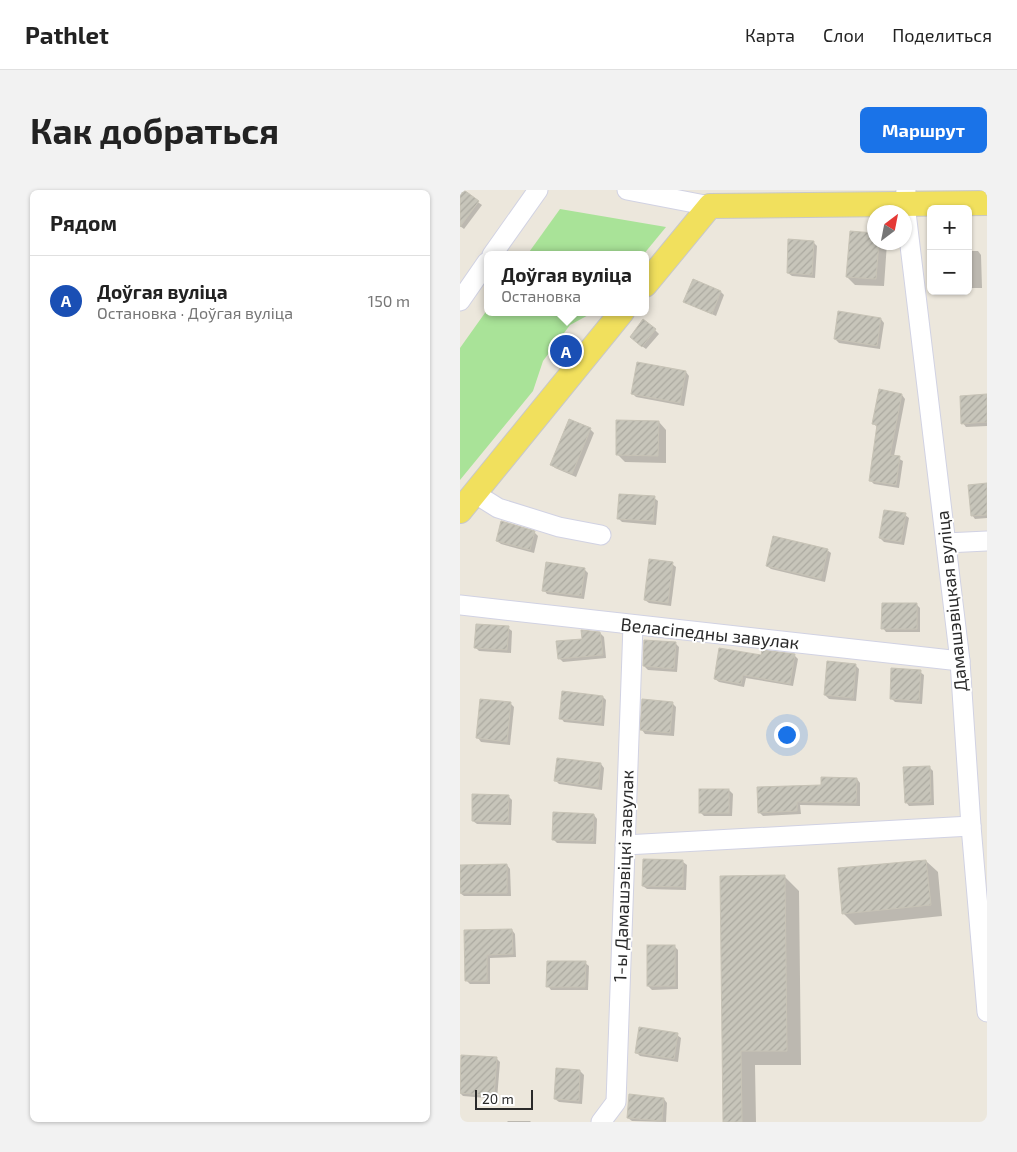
<!DOCTYPE html>
<html lang="ru">
<head>
<meta charset="utf-8">
<style>
	:root { --surface:#fff; --page:#f2f2f2; --text:#222; --muted:#767676; --line:#e0e0e0; --accent:#1a73e8 }
	body { margin:0; font-family:"Exo 2",sans-serif; background:var(--page); color:var(--text) }
	.controls { position:absolute; right:15px; top:15px; display:grid; overflow:hidden; border-radius:8px; box-shadow:0 1px 4px #0004 }
	.controls button { width:45px; height:45px; display:grid; place-items:center; padding:0; border:0; border-bottom:1px solid var(--line); background:var(--surface); color:var(--text); font:25px sans-serif }
	.compass { position:absolute; left:407px; top:15px; width:45px; height:45px; border-radius:50%; background:var(--surface); box-shadow:0 1px 4px #0004; rotate:32deg }
	.scale { position:absolute; left:15px; bottom:12px; width:58px; box-sizing:border-box; padding-left:5px; border:2px solid #2a2a2a; border-top:0; font-size:14px; line-height:18px; white-space:nowrap; color:#2a2a2a; -webkit-text-stroke:4px #fff; paint-order:stroke }
	.you { position:absolute; left:326px; top:544px; width:18px; height:18px; margin:-12px; border:4px solid #fff; border-radius:50%; background:#1a73e8; box-shadow:0 0 0 8px #1a73e833 }
	.badge { display:grid; place-items:center; width:32px; height:32px; border-radius:50%; background:var(--accent); color:#fff; font-size:16px; font-weight:700 }
	.pin { position:absolute; translate:-50% -50%; border:2px solid #fff; box-shadow:0 1px 5px #0006 }
	.popup { position:absolute; left:24px; top:61px; width:165px; height:65px; box-sizing:border-box; display:grid; place-content:center; border-radius:8px; background:var(--surface); filter:drop-shadow(0 1px 4px #0005); font-size:16px; white-space:nowrap; color:var(--muted) }
	.popup b { font-size:19px; color:var(--text) }
	.popup::after { content:''; position:absolute; left:50%; top:100%; margin-left:-10px; border:10px solid transparent; border-top-color:var(--surface) }
	.list { margin:0; padding:0; list-style:none }
	h2 { display:flex; justify-content:space-between; align-items:center; height:65px; margin:0; padding:0 20px; font-size:21px }
	h2 small { font-size:16px; font-weight:400; color:var(--muted) }
	.list li { display:grid; grid-template-columns:32px 1fr auto; gap:15px; align-items:center; box-sizing:border-box; height:90px; padding:0 20px; border-top:1px solid var(--line) }
	.list b { display:block; font-size:19px; white-space:nowrap }
	.list p { margin:0; font-size:16px; white-space:nowrap; color:var(--muted) }
	.list em { font-size:16px; font-style:normal; color:var(--muted) }
	.map { position:relative; flex:none; width:527px; height:932px; overflow:hidden; border-radius:8px }
	header { display:flex; align-items:center; gap:30px; box-sizing:border-box; height:70px; padding:0 25px; background:var(--surface); border-bottom:1px solid var(--line) }
	header strong { font-size:24px }
	nav { display:flex; gap:28px; margin-inline-start:auto; font-size:18px }
	.intro { display:flex; align-items:center; justify-content:space-between; box-sizing:border-box; height:120px; padding:0 30px }
	h1 { margin:0; font-size:35px }
	.button { padding:12px 22px; border-radius:8px; background:var(--accent); color:#fff; font-size:18px; font-weight:700 }
	main { display:flex; gap:30px; padding:0 30px }
	aside { flex:1; background:var(--surface); border-radius:8px; box-shadow:0 1px 4px #0004 }
	.map>svg:first-child { display:block }
	.green { fill:#a9e398 }
	.shadow { fill:#0003 }
	.building { fill:url(#building-hatch); stroke:#c7c3b6 }
	.lines { fill:none; stroke-linecap:round; stroke-linejoin:round }
	.minor-casing { stroke:#d1d2e3; stroke-width:21 }
	.major-casing { stroke:#c8c8c8; stroke-width:26 }
	.minor { stroke:#fff; stroke-width:19 }
	.major { stroke:#f1e05d; stroke-width:24 }
	.labels { text-anchor:middle; stroke-width:4; stroke-linejoin:round; paint-order:stroke }
	.street-label { font-size:18px; fill:#2a2a2a; stroke:#fff }
</style>
</head>
<body>
<header>
<strong>Pathlet</strong>
<nav><a>Карта</a><a>Слои</a><a>Поделиться</a></nav>
</header>
<div class="intro"><h1>Как добраться</h1><a class="button">Маршрут</a></div>
<main>
<aside>
<h2>Рядом<small></small></h2>
<ul class="list">
<li><span class="badge" style="background:#1a4fb4">A</span><div><b>Доўгая вуліца</b><p>Остановка · Доўгая вуліца</p></div><em>150 m</em></li>
</ul>
</aside>
<div class="map">
<svg width="527" height="932" viewBox="0 0 527 932">
	<defs>
		<pattern id="building-hatch" width="6" height="6" patternUnits="userSpaceOnUse" patternTransform="scale(1.25)"><rect width="6" height="6" fill="#c7c5ba"/><path d="M-1 1l2-2M0 6l6-6M5 7l2-2" fill="none" stroke="#aba9a0"/></pattern>
	</defs>
	<rect width="100%" height="100%" fill="#ece7dc"/>
	<g class="green">
		<path d="M100 19 206 37 183 65H67Z"/>
		<path d="M27 120V122H134L110 135 83 171 73 201 0 290V158Z"/>
	</g>
	<g class="shadow">
		<path d="M0 0 22 15 4 39 0 36Z"/>
		<path d="M391 43 414 44V52L427 53 424 96 395 95 387 87Z"/>
		<path d="M353 52 357 56 355 88 332 86 328 83Z"/>
		<path d="M508 61H518L521 65 522 98H508Z"/>
		<path d="M261 102 264 105 256 126 225 112Z"/>
		<path d="M421 129 424 133 420 159 379 153 375 149Z"/>
		<path d="M195 140 199 144 186 159 175 151Z"/>
		<path d="M226 182 229 186 224 216 176 207 172 203Z"/>
		<path d="M442 205 445 209 434 266 443 271 439 298 414 294 411 291 417 237 413 233Z"/>
		<path d="M527 205V236L506 237 503 233Z"/>
		<path d="M199 232 206 240V273L165 272 157 264Z"/>
		<path d="M130 239 134 243 116 287 95 278 92 275Z"/>
		<path d="M527 295V328L515 329 512 325Z"/>
		<path d="M194 308 198 311 196 335 162 332 159 329Z"/>
		<path d="M445 325 449 328 444 355 424 352 420 348Z"/>
		<path d="M74 342 78 346 74 363 41 354 37 351Z"/>
		<path d="M367 360 371 363 365 392 311 379 307 376Z"/>
		<path d="M212 374 216 377 211 416 189 413 185 410Z"/>
		<path d="M124 379 128 383 124 409 87 404 84 400Z"/>
		<path d="M457 415 460 418V442H426L423 438Z"/>
		<path d="M48 438 52 441 51 463 19 461 16 458Z"/>
		<path d="M140 443 144 447 146 468 103 472 99 468 123 450Z"/>
		<path d="M215 453 219 457 217 482 188 480 184 476Z"/>
		<path d="M334 465 338 469 333 496 286 488 284 497 259 492 255 489 302 467Z"/>
		<path d="M395 475 399 479 396 511 369 509 365 505Z"/>
		<path d="M460 482 464 485 462 514 435 512 431 508Z"/>
		<path d="M143 507 146 510 144 536 104 532 101 528Z"/>
		<path d="M50 513 54 517 50 555 21 552 18 548Z"/>
		<path d="M213 514 216 517 214 546 185 544 182 540Z"/>
		<path d="M141 574 144 578 142 600 99 594 96 591Z"/>
		<path d="M469 577 473 581 474 615 449 616 446 612Z"/>
		<path d="M397 589 400 593V616L340 615 341 624 303 626 299 622 362 596Z"/>
		<path d="M269 600 273 604 272 626H244L240 622Z"/>
		<path d="M48 606 52 610 51 635 17 634 13 631Z"/>
		<path d="M134 625 137 629 136 654 97 653 93 649Z"/>
		<path d="M466 671 478 682 482 726 395 735 383 723Z"/>
		<path d="M223 672 227 675 226 700 187 699 183 696Z"/>
		<path d="M47 675 50 679 51 706H4L0 703Z"/>
		<path d="M324 686 339 701 341 875H295L296 932H264L262 687Z"/>
		<path d="M52 740 55 744 56 767 30 768V794H10L7 791 6 741Z"/>
		<path d="M214 756 218 760V799L192 800 188 796Z"/>
		<path d="M125 773 129 776 128 800H91L88 796Z"/>
		<path d="M217 845 221 848 218 872 180 866 176 862Z"/>
		<path d="M2 866 36 868 40 872 37 909 3 906 0 903Z"/>
		<path d="M120 881 124 885 122 914 99 912 95 909Z"/>
		<path d="M204 909 207 913 206 932 172 931 168 928Z"/>
		<path d="M48 931H70L71 932H47Z"/>
	</g>
	<g class="building">
		<path d="M0 0H4L19 11 0 37Z"/>
		<path d="M390 41 414 43V52H419L416 89 386 87Z"/>
		<path d="M328 49 354 51 352 85 327 83Z"/>
		<path d="M233 89 261 101 252 124 223 112Z"/>
		<path d="M378 121 421 128 417 156 374 149Z"/>
		<path d="M183 129 196 139 182 157 170 147Z"/>
		<path d="M177 172 226 181 220 213 171 204Z"/>
		<path d="M419 199 442 204 430 265 440 266 436 295 409 291 417 235 412 234Z"/>
		<path d="M527 204V232L501 234 500 206Z"/>
		<path d="M109 229 131 238 112 284 90 275Z"/>
		<path d="M156 230 199 231 198 266 156 265Z"/>
		<path d="M527 293V325L511 326 508 295Z"/>
		<path d="M159 304 195 306 193 331 157 329Z"/>
		<path d="M424 320 446 323 441 352 419 348Z"/>
		<path d="M41 331 75 341 70 360 36 351Z"/>
		<path d="M313 346 368 359 361 389 306 376Z"/>
		<path d="M189 369 213 372 208 413 184 410Z"/>
		<path d="M86 372 125 378 121 406 82 401Z"/>
		<path d="M422 413H457V439H421Z"/>
		<path d="M16 434 49 436 47 460 14 458Z"/>
		<path d="M121 440 140 442 143 465 98 469 96 451 122 449Z"/>
		<path d="M184 450 216 452 214 479 183 476Z"/>
		<path d="M259 458 301 465 302 460 335 464 330 494 283 485 281 494 254 489Z"/>
		<path d="M367 471 396 474 393 508 364 505Z"/>
		<path d="M431 478 461 480 459 511 430 509Z"/>
		<path d="M102 501 143 506 141 533 99 529Z"/>
		<path d="M20 509 51 512 47 552 16 548Z"/>
		<path d="M182 509 213 512 210 543 180 540Z"/>
		<path d="M97 568 141 573 138 597 94 591Z"/>
		<path d="M470 576 471 612 445 613 443 577Z"/>
		<path d="M361 587 397 588 396 613 337 612V621L298 623 297 597 361 595Z"/>
		<rect x="239" y="599" width="30" height="24"/>
		<path d="M12 604 49 605 48 632 12 631Z"/>
		<path d="M93 622 134 624 133 651 92 650Z"/>
		<path d="M183 669 223 670V697L182 696Z"/>
		<path d="M466 670 471 715 382 724 378 678Z"/>
		<path d="M47 674V703H0V675Z"/>
		<path d="M325 685 327 861H281L282 932H263L260 686Z"/>
		<path d="M52 739 53 764 27 765V791H5L4 740Z"/>
		<rect x="187" y="755" width="28" height="41"/>
		<path d="M87 771H126L125 797H86Z"/>
		<path d="M179 837 218 843 214 869 175 863Z"/>
		<path d="M1 865 37 867 34 906 0 903Z"/>
		<path d="M96 878 120 880 119 911 94 909Z"/>
		<path d="M169 904 204 908 202 931 167 928Z"/>
	</g>
	<g class="lines">
		<g class="minor-casing">
			<g id="minor">
				<path d="M167 0 250 16"/>
				<path d="M446 0 445 14 500 471 511 636 527 822"/>
				<path d="M32 65 78 0"/>
				<path d="M0 111 27 72"/>
				<path d="M14 303 38 318 99 337 141 345"/>
				<path d="M486 353 527 351"/>
				<path d="M0 415 500 471"/>
				<path d="M165 655 511 636"/>
				<path d="M141 932 156 912 173 435"/>
			</g>
		</g>
		<g class="major-casing">
			<g id="major">
				<path d="M185 95 250 16 527 13"/>
				<path d="M0 321 162 122"/>
			</g>
		</g>
		<use href="#minor" class="minor"/>
		<use href="#major" class="major"/>
	</g>
	<g class="labels">
		<g class="street-label">
			<text transform="translate(492 411) rotate(-96)" y="6">Дамашэвіцкая вуліца</text>
			<text transform="translate(250 444) rotate(6)" y="6">Веласіпедны завулак</text>
			<text transform="translate(164 686) rotate(-88)" y="6">1-ы Дамашэвіцкі завулак</text>
		</g>
	</g>
</svg>
<div class="controls">
<button>+</button>
<button>−</button>
</div>
<svg class="compass" viewBox="-18 -18 36 36"><path d="M0-13l5 13h-10z" fill="#e53935"/><path d="M0 13l5-13h-10z" fill="#767676"/></svg>
<div class="scale">20 m</div>
<div class="you"></div>
<div class="pin badge" style="left:106px;top:161px;background:#1a4fb4">A</div>
<div class="popup"><b>Доўгая вуліца</b>Остановка</div>
</div>
</main>
</body>
</html>
